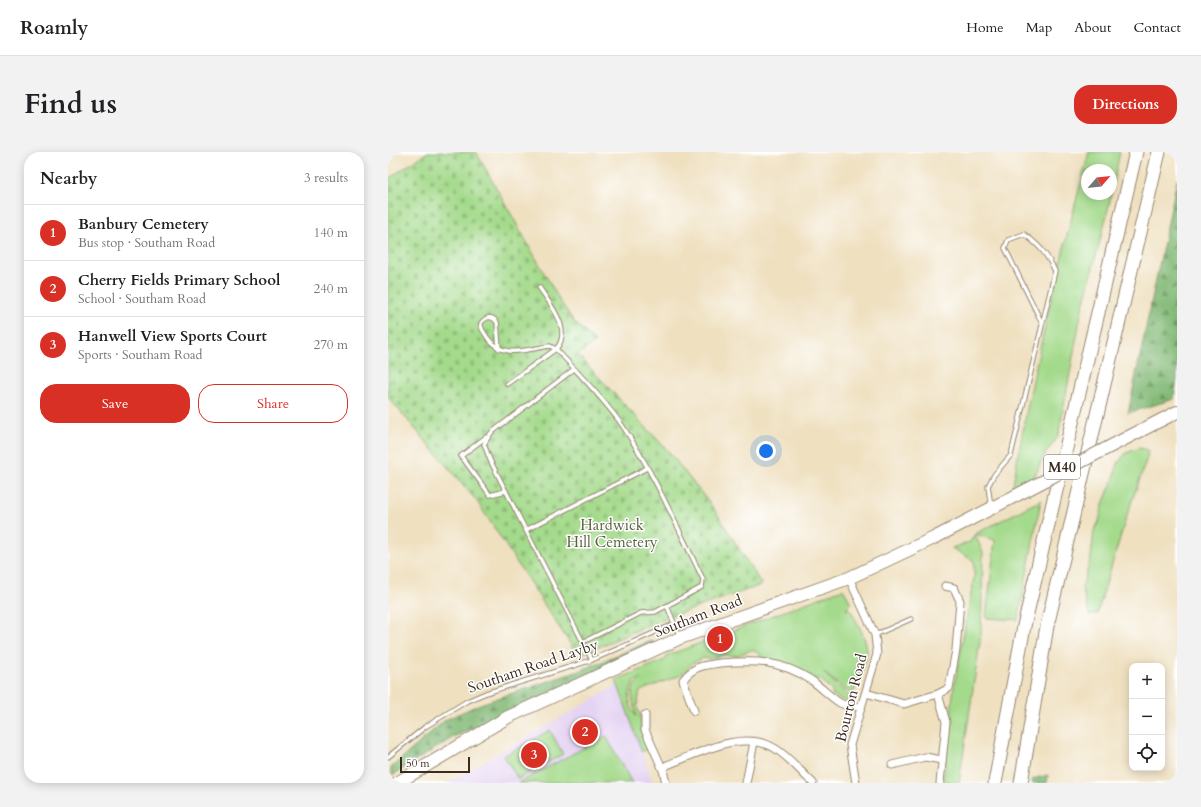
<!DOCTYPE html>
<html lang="en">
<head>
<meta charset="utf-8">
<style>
	:root { --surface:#fff; --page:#f2f2f2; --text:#202124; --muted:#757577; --line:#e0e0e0; --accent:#d93025 }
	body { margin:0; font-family:Cardo,serif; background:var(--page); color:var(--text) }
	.controls { position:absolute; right:12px; bottom:12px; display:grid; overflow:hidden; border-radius:8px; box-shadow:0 2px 10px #0003 }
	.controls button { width:36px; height:36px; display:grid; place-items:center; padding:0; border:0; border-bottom:1px solid var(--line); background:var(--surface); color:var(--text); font:20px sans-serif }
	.compass { position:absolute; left:693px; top:12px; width:36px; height:36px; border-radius:50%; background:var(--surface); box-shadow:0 2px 10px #0003; rotate:62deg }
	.scale { position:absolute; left:12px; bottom:10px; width:70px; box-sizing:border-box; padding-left:4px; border:2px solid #3b2a1e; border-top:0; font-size:11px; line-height:14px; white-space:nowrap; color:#3b2a1e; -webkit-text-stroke:3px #fff; paint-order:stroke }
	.you { position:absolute; left:378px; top:299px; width:14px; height:14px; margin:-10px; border:3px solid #fff; border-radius:50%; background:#1a73e8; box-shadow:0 0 0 6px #1a73e833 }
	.badge { display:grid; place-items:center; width:26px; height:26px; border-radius:50%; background:var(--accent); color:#fff; font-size:13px; font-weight:700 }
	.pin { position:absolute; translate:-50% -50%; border:2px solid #fff; box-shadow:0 1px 4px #0006 }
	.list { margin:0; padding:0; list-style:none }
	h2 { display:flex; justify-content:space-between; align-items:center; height:52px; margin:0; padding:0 16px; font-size:17px }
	h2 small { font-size:13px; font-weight:400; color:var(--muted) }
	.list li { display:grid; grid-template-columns:26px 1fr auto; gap:12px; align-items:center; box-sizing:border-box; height:56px; padding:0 16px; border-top:1px solid var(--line) }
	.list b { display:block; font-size:15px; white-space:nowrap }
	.list p { margin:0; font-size:13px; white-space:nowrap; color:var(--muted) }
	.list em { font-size:13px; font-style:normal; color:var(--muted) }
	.actions { display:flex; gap:8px; padding:12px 16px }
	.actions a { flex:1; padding:9px 0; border:1px solid var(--accent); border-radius:16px; text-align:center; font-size:14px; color:var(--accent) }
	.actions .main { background:var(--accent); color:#fff }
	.icon { flex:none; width:22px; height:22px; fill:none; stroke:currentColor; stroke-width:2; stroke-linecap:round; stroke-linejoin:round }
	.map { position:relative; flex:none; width:789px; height:631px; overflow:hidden; border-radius:16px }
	header { display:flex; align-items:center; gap:24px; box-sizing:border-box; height:56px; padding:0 20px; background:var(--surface); border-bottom:1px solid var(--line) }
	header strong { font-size:19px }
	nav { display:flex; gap:22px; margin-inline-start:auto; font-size:14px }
	.intro { display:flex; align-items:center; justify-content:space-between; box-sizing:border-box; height:96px; padding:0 24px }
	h1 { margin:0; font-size:28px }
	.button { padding:10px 18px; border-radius:16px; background:var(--accent); color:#fff; font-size:14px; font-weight:700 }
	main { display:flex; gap:24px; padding:0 24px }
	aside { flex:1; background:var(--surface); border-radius:16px; box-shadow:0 2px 10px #0003 }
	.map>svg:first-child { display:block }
	.built { fill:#e4d3f2 }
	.green { fill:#a4da8b; stroke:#708254; fill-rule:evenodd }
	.forest { fill:url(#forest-firs); stroke:#5f724a }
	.cemetery { fill:url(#cemetery-stones); stroke:#708254 }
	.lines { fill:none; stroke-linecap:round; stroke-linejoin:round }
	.service-casing { stroke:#95856f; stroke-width:5.5 }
	.minor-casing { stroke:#95856f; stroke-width:9 }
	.trunk-casing { stroke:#95856f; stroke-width:14 }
	.motorway-casing { stroke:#95856f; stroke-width:15 }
	.service { stroke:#fff; stroke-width:3.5 }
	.minor { stroke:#fff; stroke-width:7 }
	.trunk { stroke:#fff; stroke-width:12 }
	.motorway { stroke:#fff; stroke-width:13 }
	.trunk-bridge-casing { stroke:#95856f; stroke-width:14; stroke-linecap:butt }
	.trunk-bridge { stroke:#fff; stroke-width:12 }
	.labels { text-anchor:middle; stroke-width:3; stroke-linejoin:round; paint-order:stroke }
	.shield { fill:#fff; stroke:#766a62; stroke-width:1 }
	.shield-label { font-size:14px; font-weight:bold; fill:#3b2a1e }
	.park-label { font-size:15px; fill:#5a5f3f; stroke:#fff }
	.street-label { font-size:15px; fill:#3b2a1e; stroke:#fff }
</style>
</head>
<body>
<header>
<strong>Roamly</strong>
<nav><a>Home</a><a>Map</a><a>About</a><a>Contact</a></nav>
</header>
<div class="intro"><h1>Find us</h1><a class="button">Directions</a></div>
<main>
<aside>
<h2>Nearby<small>3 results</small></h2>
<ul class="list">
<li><span class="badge">1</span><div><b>Banbury Cemetery</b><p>Bus stop · Southam Road</p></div><em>140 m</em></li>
<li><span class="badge">2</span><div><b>Cherry Fields Primary School</b><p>School · Southam Road</p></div><em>240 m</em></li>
<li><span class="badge">3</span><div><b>Hanwell View Sports Court</b><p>Sports · Southam Road</p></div><em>270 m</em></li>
</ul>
<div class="actions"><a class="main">Save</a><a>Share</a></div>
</aside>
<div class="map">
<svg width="789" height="631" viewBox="0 0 789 631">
	<defs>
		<pattern id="forest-firs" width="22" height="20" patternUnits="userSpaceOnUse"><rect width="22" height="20" fill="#83ba77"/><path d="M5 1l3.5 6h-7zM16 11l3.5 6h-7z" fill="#6c9761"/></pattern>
		<pattern id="cemetery-stones" width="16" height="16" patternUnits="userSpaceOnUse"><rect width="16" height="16" fill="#a4da8b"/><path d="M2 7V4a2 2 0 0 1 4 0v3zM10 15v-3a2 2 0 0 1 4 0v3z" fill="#8ebb78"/></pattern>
	</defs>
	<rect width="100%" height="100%" fill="#fff"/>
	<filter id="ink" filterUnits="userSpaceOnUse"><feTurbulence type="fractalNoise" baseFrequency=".025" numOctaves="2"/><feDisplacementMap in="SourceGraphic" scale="8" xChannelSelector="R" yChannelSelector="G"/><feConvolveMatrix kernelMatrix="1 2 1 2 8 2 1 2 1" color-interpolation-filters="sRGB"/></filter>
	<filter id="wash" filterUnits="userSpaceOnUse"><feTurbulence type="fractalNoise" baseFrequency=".012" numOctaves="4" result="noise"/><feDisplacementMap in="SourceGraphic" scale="16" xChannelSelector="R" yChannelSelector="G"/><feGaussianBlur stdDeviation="0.9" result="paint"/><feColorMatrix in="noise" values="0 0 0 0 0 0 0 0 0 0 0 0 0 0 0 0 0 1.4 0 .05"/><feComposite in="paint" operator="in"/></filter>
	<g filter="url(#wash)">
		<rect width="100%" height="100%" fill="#efe0c0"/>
		<path class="built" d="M230 533 265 631H59Z"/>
		<g class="green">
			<path d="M701 0H732L719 62 694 157 670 285 655 305 646 326 624 338C643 224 671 112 701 0ZM699 18H723V42H699Z"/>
			<path d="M752 296 760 298 759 306 738 366 709 462 701 463 694 436 703 405 706 379 711 369 715 352 726 325 730 311 738 301Z"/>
			<path d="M653 348 630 468 598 466 607 388 587 382 595 401 593 483 571 631H555L566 534 586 425V409L564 396 582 390 587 382Z"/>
			<path d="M455 437 463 451 458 458 461 456C467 465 479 488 479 499 478 513 470 530 464 543L435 520 466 549H456L444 543V539L432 527H428L376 510 371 501 363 498 348 504 335 503 322 507 315 506 305 511 293 523 252 539 249 555 252 562 253 576 260 596 254 600 228 528 279 507 278 504ZM253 527C238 538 246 548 248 564 240 552 239 543 246 529Z"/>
			<path d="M162 578 175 602 130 627 116 604Z"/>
			<path d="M218 584 244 631H130Z"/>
		</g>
		<g class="forest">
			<path d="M789 28V227L786 247 740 261Z"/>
			<path d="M265 488V494L69 583 5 623 3 620V616L57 568 92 552 191 519Z"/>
			<path d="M660 623 659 631H644L645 627Z"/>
		</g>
		<path class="cemetery" d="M40 0H88L172 149 187 171 207 190 190 203 281 300 326 357 374 433 275 467 190 504 88 348 0 245V27Z"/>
	</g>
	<g filter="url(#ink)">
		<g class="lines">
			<g class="service-casing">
				<g id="service">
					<path d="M111 197 109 170C103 163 98 165 93 171 92 176 96 180 99 185 114 208 139 197 162 194L168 197C191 222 215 246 234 273 266 321 289 375 315 427L314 435 267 460 253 461 195 490"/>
					<path d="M186 217 103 281 96 292 102 308 204 508"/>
					<path d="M119 232 168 197C185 178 162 152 151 135"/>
					<path d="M98 285 73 304 102 343 118 339"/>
					<path d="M603 355 600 334 606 323 623 303 667 119C659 102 651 93 636 82L620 88 617 96 654 171"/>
					<path d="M138 378 259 316"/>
					<path d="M279 454 292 485"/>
					<path d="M487 483 523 467"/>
					<path d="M0 605 37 575 79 549 98 541 204 508 286 472"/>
				</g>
			</g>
			<g class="minor-casing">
				<g id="minor">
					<path d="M461 426 487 483 489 502 462 593 468 631"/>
					<path d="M478 541 516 552 550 542 558 570 552 631"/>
					<path d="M550 542 561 536 568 498 572 449 566 436 557 434"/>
					<path d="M306 559 295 528C305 514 316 513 332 511 368 508 392 508 423 528 433 535 442 545 452 551 457 554 467 554 473 555"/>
					<path d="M257 563V578L275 618"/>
					<path d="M504 613 537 605 554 608"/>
					<path d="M278 631 275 618 279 613C312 601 355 576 388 597 402 606 413 620 425 631"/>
					<path d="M358 631 366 590"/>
				</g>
			</g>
			<g class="trunk-casing">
				<g id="trunk">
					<path d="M752 279 789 260"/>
					<path d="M9 631 120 565 292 486 461 426 546 386 629 343"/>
				</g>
			</g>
			<g class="motorway-casing">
				<g id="motorway">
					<path d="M607 631 636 474 748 0"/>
					<path d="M633 631 659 474 771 0"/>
				</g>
			</g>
			<use href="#service" class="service"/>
			<use href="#minor" class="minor"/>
			<use href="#trunk" class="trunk"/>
			<use href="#motorway" class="motorway"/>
			<g class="trunk-bridge-casing">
				<path id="trunk-bridge" d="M629 343 752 279"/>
			</g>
			<use href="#trunk-bridge" class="trunk-bridge"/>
		</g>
	</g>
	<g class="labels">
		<rect class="shield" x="656" y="303" width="36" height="24" rx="3"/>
		<g class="shield-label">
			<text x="674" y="320">M40</text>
		</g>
		<g class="park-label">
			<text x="224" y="378">Hardwick<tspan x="224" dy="17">Hill Cemetery</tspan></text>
		</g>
		<g class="street-label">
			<text transform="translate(310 464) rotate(-21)" y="5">Southam Road</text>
			<text transform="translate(145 514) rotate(-19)" y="5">Southam Road Layby</text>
			<text transform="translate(463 546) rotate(-76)" y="5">Bourton Road</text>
		</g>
	</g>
</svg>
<div class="controls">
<button>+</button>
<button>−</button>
<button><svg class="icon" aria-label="locate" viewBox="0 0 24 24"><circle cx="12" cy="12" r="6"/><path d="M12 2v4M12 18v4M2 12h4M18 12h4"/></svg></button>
</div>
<svg class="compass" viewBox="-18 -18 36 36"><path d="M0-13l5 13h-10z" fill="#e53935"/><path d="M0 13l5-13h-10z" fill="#757577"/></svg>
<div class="scale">50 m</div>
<div class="you"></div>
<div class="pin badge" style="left:332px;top:487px">1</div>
<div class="pin badge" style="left:197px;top:580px">2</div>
<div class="pin badge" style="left:146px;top:603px">3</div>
</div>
</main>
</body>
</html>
